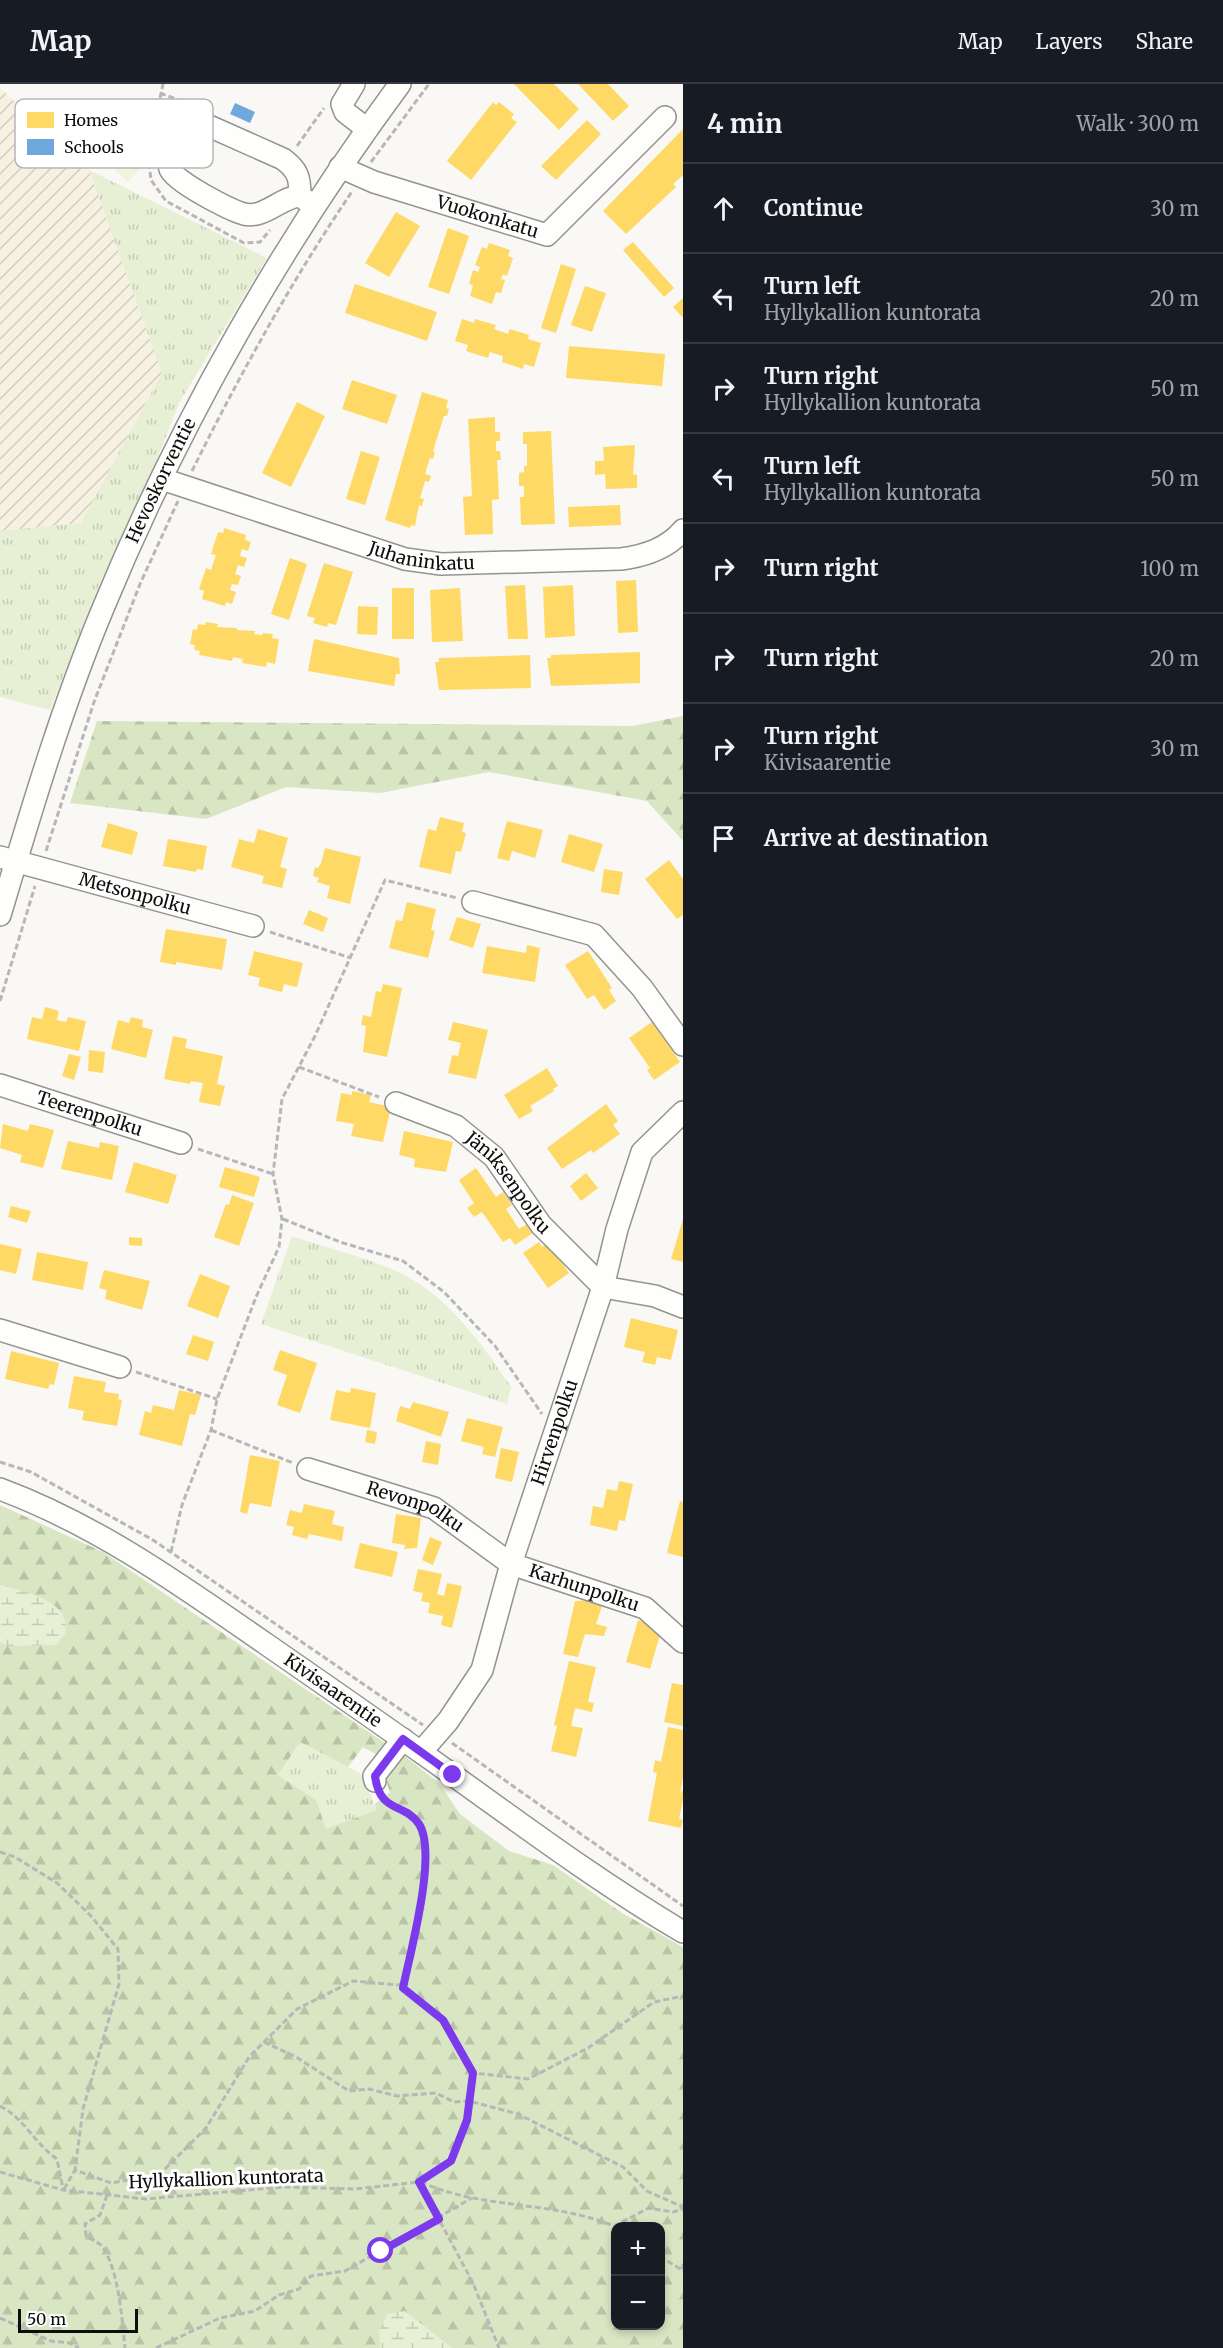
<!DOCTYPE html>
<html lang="en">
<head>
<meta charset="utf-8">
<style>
	:root { --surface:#171b24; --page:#20242c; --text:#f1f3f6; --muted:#9ea1a6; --line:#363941 }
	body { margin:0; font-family:Merriweather,serif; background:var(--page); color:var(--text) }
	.controls { position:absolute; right:18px; bottom:18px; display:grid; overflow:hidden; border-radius:12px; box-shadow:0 3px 9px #0003 }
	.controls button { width:54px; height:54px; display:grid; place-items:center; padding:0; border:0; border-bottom:2px solid var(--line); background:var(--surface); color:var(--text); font:30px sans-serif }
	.scale { position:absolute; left:18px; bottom:15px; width:120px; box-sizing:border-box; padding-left:6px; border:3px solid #0e0e0e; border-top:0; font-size:16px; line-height:21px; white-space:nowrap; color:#0e0e0e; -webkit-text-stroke:4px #fff; paint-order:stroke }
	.stop { position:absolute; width:18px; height:18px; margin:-14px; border:4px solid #7c3aed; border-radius:50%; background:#fff }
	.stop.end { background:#7c3aed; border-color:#fff; box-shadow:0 2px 6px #0008 }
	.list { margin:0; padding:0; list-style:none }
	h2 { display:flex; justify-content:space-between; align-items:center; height:78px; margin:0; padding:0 24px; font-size:26px }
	h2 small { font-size:20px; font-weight:400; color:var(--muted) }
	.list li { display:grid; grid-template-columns:39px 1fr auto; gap:18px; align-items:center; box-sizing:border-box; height:90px; padding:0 24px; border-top:2px solid var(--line) }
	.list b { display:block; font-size:22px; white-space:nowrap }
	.list p { margin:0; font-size:20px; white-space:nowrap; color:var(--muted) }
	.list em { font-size:20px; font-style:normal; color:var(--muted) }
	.icon { flex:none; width:33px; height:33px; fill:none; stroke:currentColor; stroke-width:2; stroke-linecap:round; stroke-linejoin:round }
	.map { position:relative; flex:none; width:683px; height:2264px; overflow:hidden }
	header { display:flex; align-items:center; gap:36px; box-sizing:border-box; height:84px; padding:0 30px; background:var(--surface); border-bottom:2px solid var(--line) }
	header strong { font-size:28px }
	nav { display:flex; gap:33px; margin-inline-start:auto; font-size:21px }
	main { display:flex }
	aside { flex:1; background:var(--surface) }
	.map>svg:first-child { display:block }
	.farmland { fill:url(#farmland-furrows) }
	.grass { fill:url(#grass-tufts) }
	.forest { fill:url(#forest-firs); fill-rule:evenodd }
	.wetland { fill:url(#wetland-marsh) }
	.pitch { fill:#f0f3de }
	.homes { fill:#ffd966 }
	.schools { fill:#6fa8dc }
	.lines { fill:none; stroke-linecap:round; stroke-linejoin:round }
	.minor-casing { stroke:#949392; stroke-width:24 }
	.path { stroke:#b8b7b7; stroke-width:3; stroke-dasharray:6 3; stroke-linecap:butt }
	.minor { stroke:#fefefd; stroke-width:21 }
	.route { stroke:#7c3aed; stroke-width:8 }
	.labels { text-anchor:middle; stroke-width:6; stroke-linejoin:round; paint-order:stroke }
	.street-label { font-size:18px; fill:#0e0e0e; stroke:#fff }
	.key { fill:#fff; stroke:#b7b7b7; stroke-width:1.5 }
	.key-label { font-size:16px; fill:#0e0e0e }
</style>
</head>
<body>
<header>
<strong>Map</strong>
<nav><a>Map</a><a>Layers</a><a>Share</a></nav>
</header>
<main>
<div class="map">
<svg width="683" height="2264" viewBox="0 0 683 2264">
	<defs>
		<pattern id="farmland-furrows" width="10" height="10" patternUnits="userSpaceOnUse" patternTransform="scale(1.5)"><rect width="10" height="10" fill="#f6f1e1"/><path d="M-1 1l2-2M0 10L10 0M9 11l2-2" fill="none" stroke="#d2cdc0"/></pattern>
		<pattern id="grass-tufts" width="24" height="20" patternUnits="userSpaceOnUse" patternTransform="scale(1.5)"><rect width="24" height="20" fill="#e7efd5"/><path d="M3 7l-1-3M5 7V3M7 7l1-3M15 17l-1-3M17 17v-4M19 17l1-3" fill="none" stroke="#c5ccb6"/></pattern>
		<pattern id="forest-firs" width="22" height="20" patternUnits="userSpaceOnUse" patternTransform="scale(1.5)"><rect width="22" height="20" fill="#d9e6c3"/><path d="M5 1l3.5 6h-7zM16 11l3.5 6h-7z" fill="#b9c4a6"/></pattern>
		<pattern id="wetland-marsh" width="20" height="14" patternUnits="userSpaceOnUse" patternTransform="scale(1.5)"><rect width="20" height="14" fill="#e7efd5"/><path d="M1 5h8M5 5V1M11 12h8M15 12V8" fill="none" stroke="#c5ccb6"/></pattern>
	</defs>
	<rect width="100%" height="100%" fill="#faf8f4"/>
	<path class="farmland" d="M0 4 89 86 162 289 81 439 0 447Z"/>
	<g class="grass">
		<path d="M89 86 267 174 179 319 156 378 96 508 50 626 0 613V447L81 439 162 289Z"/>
		<path d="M292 1152C326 1164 364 1172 396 1187 446 1209 482 1260 511 1303L507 1320 261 1240Z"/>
		<path d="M300 1658 361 1690 390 1755 336 1775 316 1716 278 1691Z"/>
	</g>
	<g class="forest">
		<path d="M683 632V757L647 717 489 688 380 709 286 703 206 735 70 719 97 637 633 642Z"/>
		<path d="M0 1421 103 1468 388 1661 379 1672 363 1663 348 1683 300 1658 278 1691 316 1716 326 1745 377 1726 375 1720 390 1708C382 1690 390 1683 401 1669L439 1699 460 1730 509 1767 553 1781 622 1829 683 1863V2264H0ZM616 2142H660V2242H616Z"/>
	</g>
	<g class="wetland">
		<path d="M0 1501C19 1506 56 1513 64 1534 66 1538 65 1544 66 1549L56 1561 8 1562 0 1558Z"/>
		<path d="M405 2227 452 2264H380L379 2246 388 2230Z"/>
	</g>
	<path class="pitch" d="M89 23 146 78 128 98 70 43Z"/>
	<g class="homes">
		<path d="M514 0H554L579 25 559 46Z"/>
		<path d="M578 0H608L629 22 613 37Z"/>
		<path d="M493 18 496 21 499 18 514 30 511 34 517 38 471 96 447 77Z"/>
		<path d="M587 36 601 50 556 96 541 82Z"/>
		<path d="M683 45V91L673 100 676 103 626 150 603 127Z"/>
		<path d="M396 128 420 142 389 193 365 179Z"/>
		<path d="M448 144 469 152 449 210 428 203Z"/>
		<path d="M633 158 674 204 664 213 623 166Z"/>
		<path d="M489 159 510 166 508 172 513 174 507 192 503 190 501 195 505 196 501 209 496 208 492 220 470 212 473 201 469 200 473 186 478 188 480 183 475 181 482 163 487 165Z"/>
		<path d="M561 180 576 185 556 249 541 244Z"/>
		<path d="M355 200 437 228 427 257 345 229Z"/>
		<path d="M585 202 606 209 592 248 571 241Z"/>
		<path d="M683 214V234L673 223Z"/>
		<path d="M462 235 474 239 475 235 496 241 494 245 508 250 510 245 529 251 528 255 541 259 534 283 524 280 523 285 502 278 503 272 490 268 488 274 466 267 468 261 455 257Z"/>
		<path d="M569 262 665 270 662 302 566 294Z"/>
		<path d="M352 296 397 311 387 340 342 325Z"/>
		<path d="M422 308 448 316 446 324 449 325 447 332H444L433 367 435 368 433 375 430 374 425 390 431 392 429 398 425 397 420 414 424 415 422 422 419 421 415 442 411 441 410 444 385 436Z"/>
		<path d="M297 318 325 332 291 403 262 389Z"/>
		<path d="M495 333V348H500V357H496V367H500L501 376H497L499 415 492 416 493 450 465 451 463 413 472 412 468 335Z"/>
		<path d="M551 347 555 440 521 441 520 413H524V402H519V389L524 388V382H527V360H523V348Z"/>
		<path d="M635 361 633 391 637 390V404L606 405 605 390 595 391V377H604L603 363Z"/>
		<path d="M361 367 380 373 365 421 346 415Z"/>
		<path d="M620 421 621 441 569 443 568 423Z"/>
		<path d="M224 444 246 451 245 456 251 458 248 467 242 465 240 472 247 474 244 483 238 481 235 490 241 492 238 501 232 500 230 506 236 508 232 520 226 518 225 522 202 515 204 507 199 505 206 484 211 486 216 471 211 470 218 448 223 449Z"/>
		<path d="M290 474 307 480 289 536 271 530Z"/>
		<path d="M324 479 353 488 336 541 328 539 327 543 313 539 315 534 307 532Z"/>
		<path d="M636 496 638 548 618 549 616 497Z"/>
		<path d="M525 501 528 555H508L505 502Z"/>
		<path d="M573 501 575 552 545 554 543 503Z"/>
		<rect x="392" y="504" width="22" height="51"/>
		<path d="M460 504 463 557 432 558 430 506Z"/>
		<path d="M358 522 378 523 377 551 357 550Z"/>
		<path d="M206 538 218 540 217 543 237 544V546L255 547 254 550 262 551 263 549 273 550 272 554 279 555 275 580 267 578 266 583 242 579 243 575 233 573 232 577 199 571 200 567 194 566 195 561 190 560 193 545 197 546 198 540 205 541Z"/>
		<path d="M314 555 399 574 400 590H396L394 602 308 587Z"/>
		<path d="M640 568V599L551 602 547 574H551V571Z"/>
		<path d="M530 571 531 604 439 606 435 578H439V574Z"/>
		<path d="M440 733 464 739 462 748 466 749 461 768 456 767 451 790 419 783 428 745 436 747Z"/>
		<path d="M507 737 543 746 535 774 512 767 509 777 497 774Z"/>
		<path d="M108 739 138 748 132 771 101 763Z"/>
		<path d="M258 745 288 754 280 783 287 785 282 804 262 799 264 792 231 783 239 755 254 759Z"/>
		<path d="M569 750 603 760 594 788 561 778Z"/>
		<path d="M168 755 207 762 203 786 197 785 196 788 163 782Z"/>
		<path d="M325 764 361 773 350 820 327 814 330 802 317 798 319 794 313 792 315 783 318 784 321 779Z"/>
		<path d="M669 776 683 795V831L677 835 645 795Z"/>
		<path d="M604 785 623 788 619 811 601 808Z"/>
		<path d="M407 818 436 825 431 846 435 847 428 874 389 864 396 836 402 837Z"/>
		<path d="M309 826 328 834 323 848 303 840Z"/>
		<path d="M457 833 481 840 473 864 449 856Z"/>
		<path d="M166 845 227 855 222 886 176 878V881L160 878Z"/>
		<path d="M527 861 540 864 535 898 482 889 487 862 526 869Z"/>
		<path d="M254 867 303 879 297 903 284 900 282 908 258 902 260 894 248 891Z"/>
		<path d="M588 867 612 904 609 906 616 917 604 926 594 911 587 915 565 881Z"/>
		<path d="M383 900 402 904 387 973 363 968 366 942 361 941 363 931 371 933 376 907 381 908Z"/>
		<path d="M45 923 59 927 57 936 66 938 68 933 86 937 79 967 27 955 32 933 42 935Z"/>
		<path d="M131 933 143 936 142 943 153 946 146 974 111 965 118 936 129 939Z"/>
		<path d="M453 938 488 946 476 995 448 989 452 971 458 972 461 959 448 956Z"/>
		<path d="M652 938 680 978 654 996 647 986 650 984 629 954Z"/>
		<path d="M173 952 187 955 185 964 223 972 217 1000 225 1002 220 1022 199 1018 203 999 191 997 190 1000 164 995Z"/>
		<path d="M89 966 105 968 103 989 88 987Z"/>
		<path d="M69 970 81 973 74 996 62 992Z"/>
		<path d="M547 984 558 1002 553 1005 554 1007 530 1022 533 1027 519 1035 504 1011Z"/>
		<path d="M352 1007 371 1011 369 1018 391 1023 383 1058 351 1052 354 1040 336 1037 341 1009 352 1011Z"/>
		<path d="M606 1020 618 1037 613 1041 620 1050 593 1069 591 1066 562 1085 547 1064Z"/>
		<path d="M3 1040 28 1047 30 1040 54 1046 43 1084 20 1078 22 1071 0 1064Z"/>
		<path d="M404 1047 453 1058 446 1088 414 1083 415 1075 399 1071Z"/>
		<path d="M68 1057 99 1064 100 1058 119 1062 112 1096 61 1085Z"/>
		<path d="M134 1078 177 1091 168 1120 125 1108Z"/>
		<path d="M225 1083 260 1093 254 1113 219 1103Z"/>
		<path d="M476 1084 496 1113 503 1108 512 1121 506 1125 519 1145 527 1140 533 1149 515 1161 510 1154 503 1158 482 1128 474 1133 467 1124 474 1119 459 1096Z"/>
		<path d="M586 1089 598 1104 581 1117 570 1102Z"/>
		<path d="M232 1111 254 1119 239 1162 214 1153 226 1120 229 1121Z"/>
		<path d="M11 1122 31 1127 27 1139 8 1133Z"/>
		<path d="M683 1135V1178L671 1175Z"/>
		<path d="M129 1153 142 1154V1162L129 1161Z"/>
		<path d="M539 1158 542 1163 548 1158 569 1189 548 1204 523 1169Z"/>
		<path d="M0 1160 22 1165 16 1190 0 1186Z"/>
		<path d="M37 1168 88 1178 83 1206 32 1196Z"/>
		<path d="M104 1186 150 1197 142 1226 105 1215 107 1206 99 1204Z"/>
		<path d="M200 1190 230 1202 218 1234 187 1222Z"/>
		<path d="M631 1234 678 1246 671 1276 657 1273 655 1281 642 1278 645 1268 624 1263Z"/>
		<path d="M193 1251 214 1258 208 1277 186 1270Z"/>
		<path d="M280 1266 317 1279 300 1329 277 1321 287 1291 273 1286Z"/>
		<path d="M11 1267 59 1279 54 1301 50 1300 48 1305 5 1295Z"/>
		<path d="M74 1292 106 1298 104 1308 119 1310 118 1315 122 1316 117 1342 82 1336 84 1327 68 1324Z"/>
		<path d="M351 1304 376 1309 370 1344 330 1336 336 1306 350 1309Z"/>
		<path d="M179 1306 201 1311 195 1331 190 1330 182 1362 139 1351 145 1327 151 1329 153 1321 174 1326Z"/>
		<path d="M413 1318 449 1328 441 1353 396 1337 400 1322 410 1325Z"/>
		<path d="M467 1334 503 1343 495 1373 482 1370 484 1363 461 1357Z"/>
		<path d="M367 1346 377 1348 375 1360 365 1358Z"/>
		<path d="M426 1357 441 1360 438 1381 422 1378Z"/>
		<path d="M501 1364 519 1368 512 1398 495 1394Z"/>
		<path d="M250 1371 280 1377 271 1423 250 1419 247 1430 240 1428Z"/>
		<path d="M619 1397 633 1400 625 1437 619 1436 617 1447 590 1441 593 1422 603 1424 607 1405 617 1407Z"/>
		<path d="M680 1417 683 1418V1473L667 1469Z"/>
		<path d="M304 1420 335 1427 332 1440 344 1443 342 1457 309 1450 307 1455 292 1451 294 1443 286 1441 290 1426 302 1429Z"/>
		<path d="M396 1430 421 1434 417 1464 404 1465 405 1461 392 1459Z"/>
		<path d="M430 1453 442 1458 433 1481 422 1476Z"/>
		<path d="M360 1459 398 1468 392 1493 354 1484Z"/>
		<path d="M418 1485 442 1490 437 1510 444 1512 447 1499 462 1502 452 1544 441 1541 443 1532 428 1529 430 1519 421 1517 423 1509 413 1507Z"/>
		<path d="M595 1516 603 1519 596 1540 607 1543 604 1552 585 1550 578 1573 563 1570 575 1517Z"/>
		<path d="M638 1536 662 1544 650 1585 626 1578Z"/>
		<path d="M569 1577 596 1583 588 1618 594 1619 592 1628 575 1624 571 1642 583 1644 576 1673 551 1667 557 1642 554 1641Z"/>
		<path d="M672 1599 683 1601V1642L664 1638Z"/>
		<path d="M668 1643 683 1646V1694L680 1710 683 1705V1716L679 1735 683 1736 681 1744 648 1737 657 1689 653 1688 655 1676 661 1678Z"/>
	</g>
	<path class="schools" d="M235 19 255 28 250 39 230 30Z"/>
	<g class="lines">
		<g class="minor-casing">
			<g id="minor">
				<path d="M354 0 342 20 345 28 367 45"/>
				<path id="s1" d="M340 83 374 98 547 151 665 33"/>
				<path d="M300 112C281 113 264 135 244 130 230 126 175 98 170 85 167 77 168 70 170 62 175 46 184 41 200 38L283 75C298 86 300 94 300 112L314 122"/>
				<path id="s2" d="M162 395 405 475 441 480 621 475C645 472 667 465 683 446"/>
				<path id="s3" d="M0 773 253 842"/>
				<path d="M473 818 594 851 642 904 683 961"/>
				<path id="s4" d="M0 831C31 727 62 622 104 522 180 338 282 159 400 0"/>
				<path id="s5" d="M0 1001 181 1059"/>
				<path id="s6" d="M396 1019 456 1042 494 1073 541 1141 603 1203 655 1212 683 1223"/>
				<path d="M0 1246 120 1283"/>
				<path id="s7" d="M308 1385 434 1424 511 1480 645 1524 683 1558"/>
				<path id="s8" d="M0 1405C97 1441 181 1501 266 1560 318 1596 370 1632 422 1669 508 1730 592 1794 683 1848"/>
				<path id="s9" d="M421 1668 448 1637 482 1586 511 1480 603 1203 617 1145 642 1068 683 1028"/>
				<path d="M375 1697 374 1692 403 1655"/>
			</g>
		</g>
		<g class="path">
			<path d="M160 9 192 21"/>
			<path d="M151 58 163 0"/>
			<path d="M297 62 324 24"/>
			<path d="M371 78 429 0"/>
			<path d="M149 79 151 96 166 117 244 159 260 158 270 146"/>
			<path d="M192 387C240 290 292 196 353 106"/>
			<path d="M46 767 94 618 140 500 178 417"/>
			<path d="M270 848 351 874"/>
			<path d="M0 917 35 802"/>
			<path d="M299 983 379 1013"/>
			<path d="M198 1065 273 1090"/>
			<path d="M283 1135 340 1158 403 1177 444 1208 495 1262 542 1330"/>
			<path d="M136 1288 217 1315"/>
			<path d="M211 1346 293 1379"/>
			<path d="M0 1378 31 1388 153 1456 423 1641"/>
			<path d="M171 1468 182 1421 211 1346 217 1315 256 1213 279 1163 282 1135 273 1090 282 1015 315 952 385 796 457 814"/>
			<path d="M452 1659 683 1822"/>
			<path d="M382 1714C392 1727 409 1726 419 1740 438 1769 410 1869 403 1904"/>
			<path d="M0 1768 15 1773 57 1799 91 1832 118 1865 119 1900 83 2025 75 2086 111 2099 159 2091 206 2044 249 1973 297 1925 353 1897 400 1901 443 1936 473 1989 528 1995 588 1964 654 1918 683 1912"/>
			<path d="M264 1958 296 1973 349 2007 369 2005 397 2012 436 2009 454 2018 469 2017 518 2030 623 2083 647 2107 683 2123"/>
			<path d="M0 2022C24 2034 35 2060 57 2075L63 2105"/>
			<path d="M0 2088 63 2106 146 2115 283 2103 355 2105 419 2098 473 2199 499 2264"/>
			<path d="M419 2098 451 2077 467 2036 473 1989"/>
			<path d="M421 2098C482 2126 554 2116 616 2143"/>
			<path d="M64 2105 75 2086"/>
			<path d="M107 2111 100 2131 85 2140 86 2152C90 2155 98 2158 102 2162 119 2186 122 2236 125 2264"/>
			<path d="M614 2142 649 2124 673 2128 683 2125"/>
			<path d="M660 2172 683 2187"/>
			<path d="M0 2234 51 2257 70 2259 79 2264"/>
			<path d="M156 2264 220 2234 255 2227 279 2211 299 2205 311 2192 345 2187 472 2114"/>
		</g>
		<use href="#minor" class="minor"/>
	</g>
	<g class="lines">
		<path class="route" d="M381 2167 439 2135 419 2098 451 2077 467 2036 473 1989 443 1936 403 1904C410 1869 438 1769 419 1740 404 1718 380 1730 375 1692L403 1655 453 1691"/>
	</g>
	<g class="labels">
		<g class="street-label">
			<text dy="6" stroke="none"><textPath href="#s1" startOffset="156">Vuokonkatu</textPath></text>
			<text dy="6" stroke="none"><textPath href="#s4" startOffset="464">Hevoskorventie</textPath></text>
			<text dy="6" stroke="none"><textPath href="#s2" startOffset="272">Juhaninkatu</textPath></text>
			<text dy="6" stroke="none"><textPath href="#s3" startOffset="140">Metsonpolku</textPath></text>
			<text dy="6" stroke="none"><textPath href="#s5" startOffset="94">Teerenpolku</textPath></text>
			<text dy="6" stroke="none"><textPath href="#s6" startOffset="142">Jäniksenpolku</textPath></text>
			<text dy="6" stroke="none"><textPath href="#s9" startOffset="351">Hirvenpolku</textPath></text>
			<text dy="6" stroke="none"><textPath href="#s7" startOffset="114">Revonpolku</textPath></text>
			<text dy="6" stroke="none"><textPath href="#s7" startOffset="304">Karhunpolku</textPath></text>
			<text dy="6" stroke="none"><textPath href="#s8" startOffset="390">Kivisaarentie</textPath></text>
			<text transform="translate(226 2095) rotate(-2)" y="6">Hyllykallion kuntorata</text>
		</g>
	</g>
	<rect x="15" y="15" width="198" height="69" rx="9" class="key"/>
	<rect x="27" y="28" width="27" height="16" fill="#ffd966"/>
	<rect x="27" y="55" width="27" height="16" fill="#6fa8dc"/>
	<g class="key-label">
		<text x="64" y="42">Homes</text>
		<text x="64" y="69">Schools</text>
	</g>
</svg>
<div class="controls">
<button>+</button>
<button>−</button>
</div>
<div class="scale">50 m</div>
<div class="stop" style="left:381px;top:2167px"></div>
<div class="stop end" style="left:453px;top:1691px"></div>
</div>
<aside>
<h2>4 min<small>Walk · 300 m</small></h2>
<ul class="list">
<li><svg class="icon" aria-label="ahead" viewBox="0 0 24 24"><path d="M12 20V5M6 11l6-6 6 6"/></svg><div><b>Continue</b></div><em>30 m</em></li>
<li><svg class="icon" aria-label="left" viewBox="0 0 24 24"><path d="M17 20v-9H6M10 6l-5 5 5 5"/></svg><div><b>Turn left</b><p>Hyllykallion kuntorata</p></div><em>20 m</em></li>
<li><svg class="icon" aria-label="right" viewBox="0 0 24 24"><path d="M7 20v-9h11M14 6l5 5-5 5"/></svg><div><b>Turn right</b><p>Hyllykallion kuntorata</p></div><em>50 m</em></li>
<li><svg class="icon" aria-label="left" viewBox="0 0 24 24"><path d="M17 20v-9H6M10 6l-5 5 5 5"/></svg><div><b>Turn left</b><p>Hyllykallion kuntorata</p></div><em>50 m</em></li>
<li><svg class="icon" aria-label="right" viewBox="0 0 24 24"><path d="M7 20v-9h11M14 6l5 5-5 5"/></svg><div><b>Turn right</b></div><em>100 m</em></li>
<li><svg class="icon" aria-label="right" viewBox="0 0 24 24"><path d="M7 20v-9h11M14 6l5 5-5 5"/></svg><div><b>Turn right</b></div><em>20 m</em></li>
<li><svg class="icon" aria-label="right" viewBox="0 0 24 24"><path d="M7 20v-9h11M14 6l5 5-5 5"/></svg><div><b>Turn right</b><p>Kivisaarentie</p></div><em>30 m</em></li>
<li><svg class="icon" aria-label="arrive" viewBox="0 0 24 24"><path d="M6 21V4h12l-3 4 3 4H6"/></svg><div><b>Arrive at destination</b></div></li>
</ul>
</aside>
</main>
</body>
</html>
